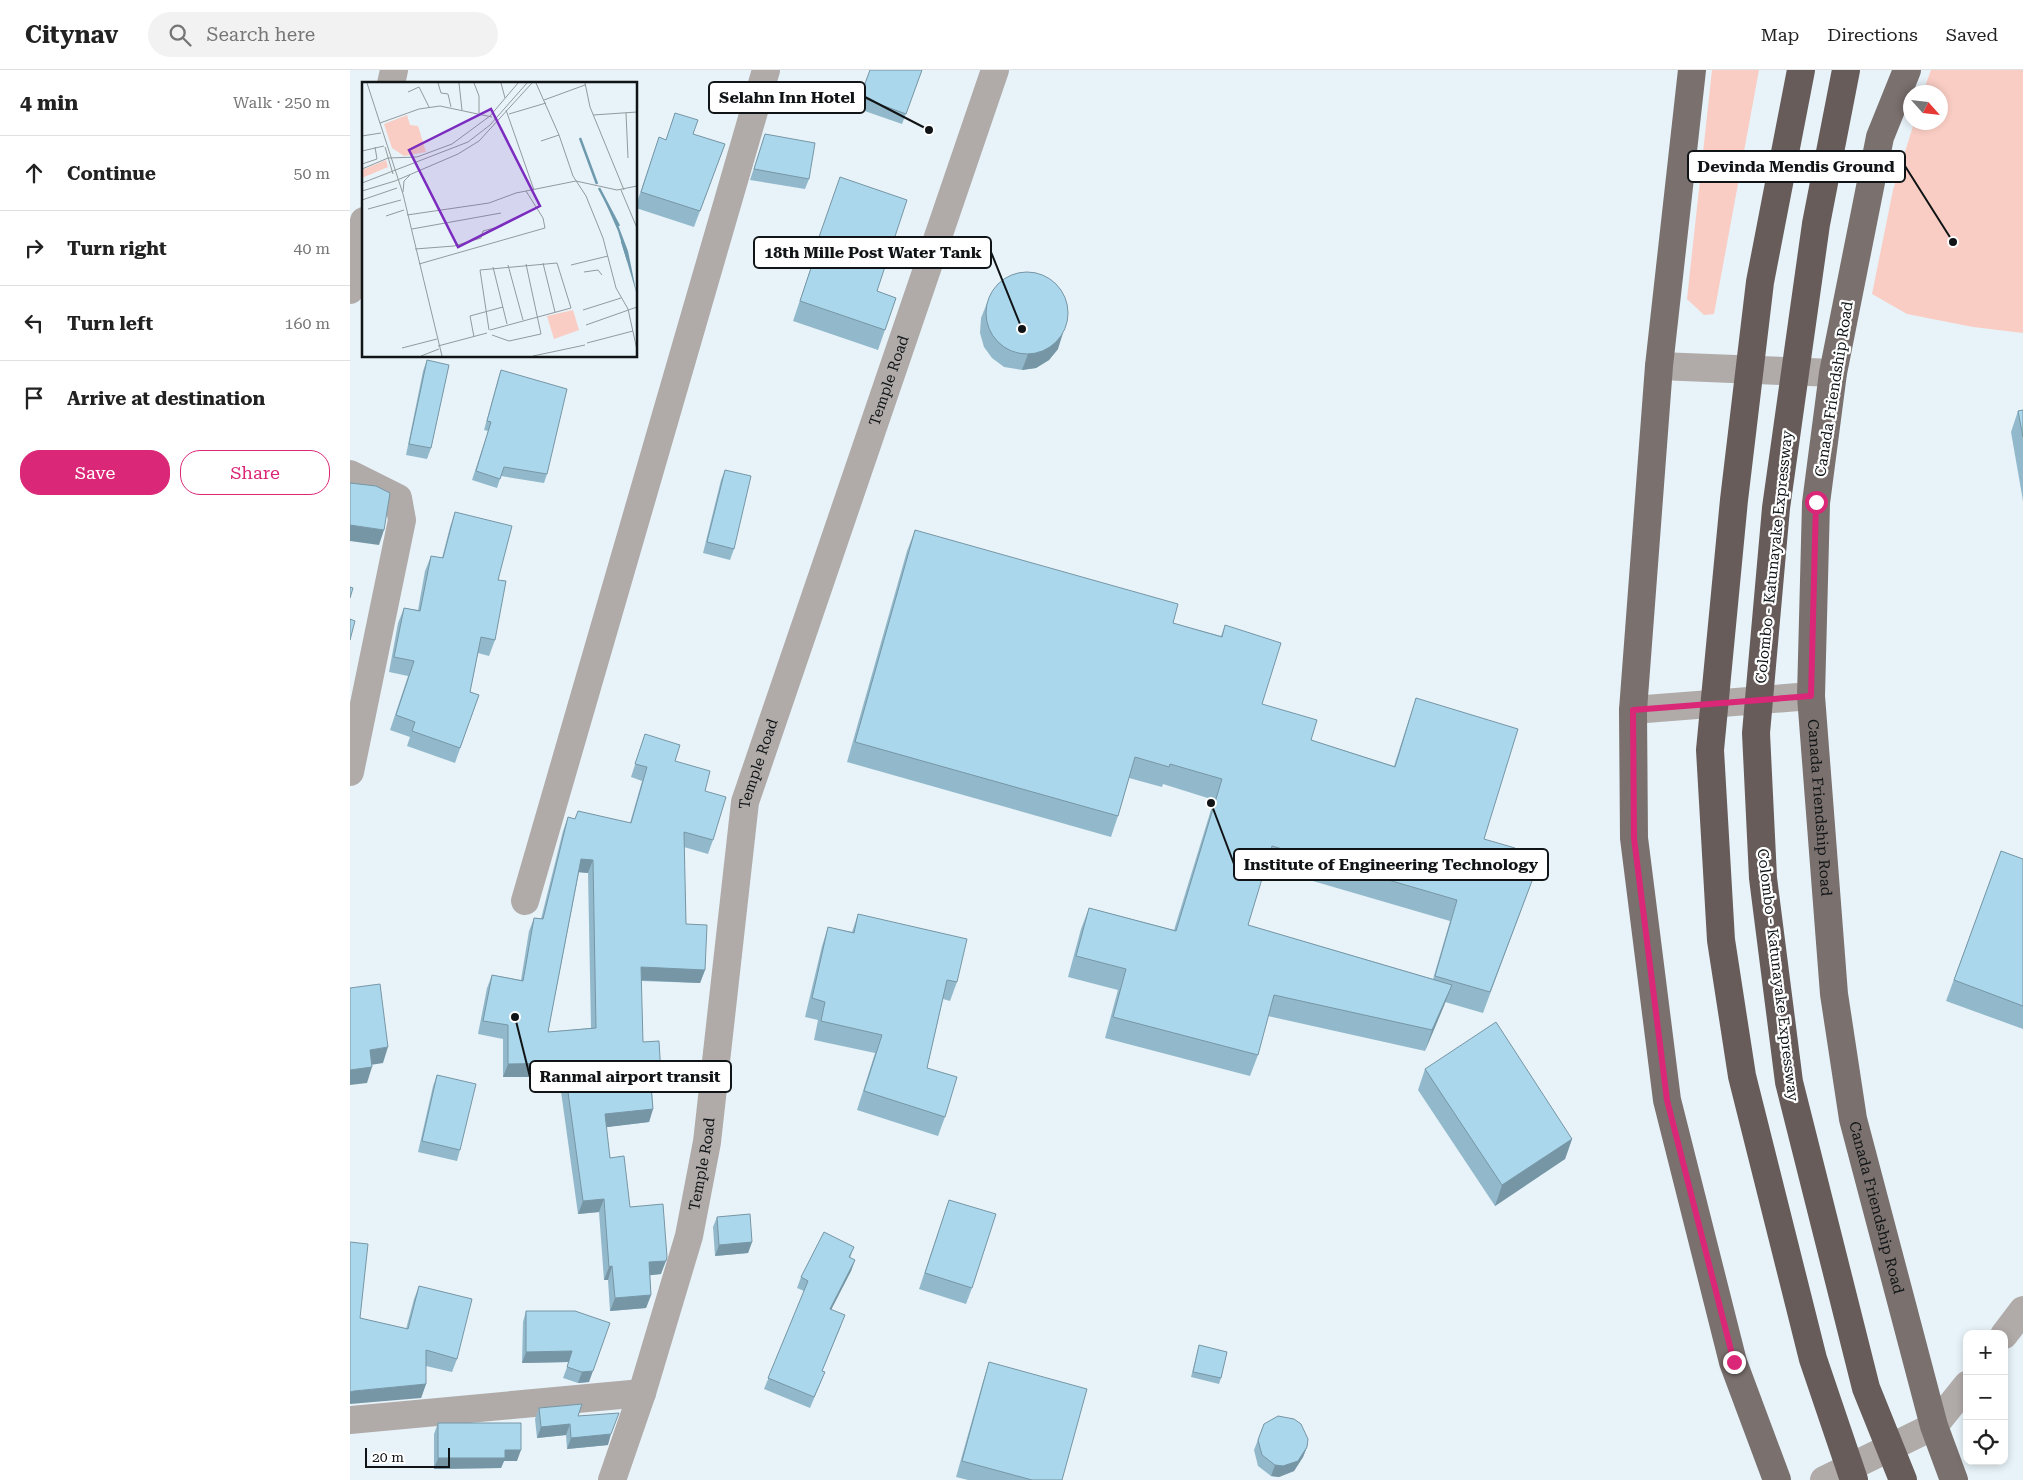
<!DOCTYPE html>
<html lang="en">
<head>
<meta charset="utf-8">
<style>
	:root { --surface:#fff; --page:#f2f2f2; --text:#222; --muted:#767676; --line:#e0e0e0; --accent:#db2777 }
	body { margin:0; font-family:"Roboto Serif",serif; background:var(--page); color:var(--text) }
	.controls { position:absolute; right:15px; bottom:15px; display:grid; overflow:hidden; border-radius:10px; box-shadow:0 2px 8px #0003 }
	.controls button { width:45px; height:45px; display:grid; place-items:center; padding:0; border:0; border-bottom:1px solid var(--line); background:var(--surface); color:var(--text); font:25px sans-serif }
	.compass { position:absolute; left:1553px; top:15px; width:45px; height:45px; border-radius:50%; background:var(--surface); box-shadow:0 2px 8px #0003; rotate:117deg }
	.scale { position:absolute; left:15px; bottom:12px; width:85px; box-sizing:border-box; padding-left:5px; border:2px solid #101416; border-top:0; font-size:14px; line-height:18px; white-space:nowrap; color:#101416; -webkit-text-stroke:4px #fff; paint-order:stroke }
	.stop { position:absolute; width:15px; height:15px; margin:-11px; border:4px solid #db2777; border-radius:50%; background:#fff }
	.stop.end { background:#db2777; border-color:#fff; box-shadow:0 1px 5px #0008 }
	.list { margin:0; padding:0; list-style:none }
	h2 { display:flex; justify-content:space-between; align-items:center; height:65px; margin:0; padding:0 20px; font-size:21px }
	h2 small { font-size:16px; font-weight:400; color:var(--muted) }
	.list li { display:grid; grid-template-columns:32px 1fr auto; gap:15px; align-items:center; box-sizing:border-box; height:75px; padding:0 20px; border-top:1px solid var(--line) }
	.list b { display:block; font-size:19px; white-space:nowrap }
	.list em { font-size:16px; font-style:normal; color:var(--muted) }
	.actions { display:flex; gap:10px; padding:15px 20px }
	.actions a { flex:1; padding:11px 0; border:1px solid var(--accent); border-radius:20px; text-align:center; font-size:18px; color:var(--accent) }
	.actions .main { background:var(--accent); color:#fff }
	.icon { flex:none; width:28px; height:28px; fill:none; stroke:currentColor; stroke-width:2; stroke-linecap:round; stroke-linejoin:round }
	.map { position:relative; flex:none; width:1673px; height:1410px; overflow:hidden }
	header { display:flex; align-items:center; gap:30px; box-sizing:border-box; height:70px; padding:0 25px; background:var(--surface); border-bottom:1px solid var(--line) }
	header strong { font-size:24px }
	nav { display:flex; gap:28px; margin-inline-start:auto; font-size:18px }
	.search { width:350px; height:45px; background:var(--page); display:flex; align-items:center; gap:12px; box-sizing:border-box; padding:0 18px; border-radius:28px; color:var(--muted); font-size:19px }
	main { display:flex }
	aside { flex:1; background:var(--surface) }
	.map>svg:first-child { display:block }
	.green { fill:#f9cdc4 }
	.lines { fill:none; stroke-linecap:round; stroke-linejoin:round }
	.minor { stroke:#b0aba9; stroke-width:28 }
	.tertiary { stroke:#b0aba9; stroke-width:28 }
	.primary { stroke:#7a706e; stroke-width:28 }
	.motorway { stroke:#675c59; stroke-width:28 }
	.wall { fill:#92b9cb; fill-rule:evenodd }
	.shaded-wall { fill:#7796a5 }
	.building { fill:#aad7ec; stroke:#7796a5; fill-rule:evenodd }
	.route { stroke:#db2777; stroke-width:6 }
	.labels { text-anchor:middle; stroke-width:4.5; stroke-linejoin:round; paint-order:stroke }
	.street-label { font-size:15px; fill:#101416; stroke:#fff }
	.inset-river { fill:none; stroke:#6f9aae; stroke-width:2.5 }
	.inset-road { fill:none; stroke:#919a9e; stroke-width:1 }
	.view { fill:#7b2cbf; fill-opacity:0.15; stroke:#7b2cbf; stroke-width:2.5 }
	.inset-edge { fill:none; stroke:#101416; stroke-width:2.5 }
	.leader { fill:none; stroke:#101416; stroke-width:2 }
	.callout-dot { fill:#101416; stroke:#fff; stroke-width:2 }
	.callout { fill:#fff; stroke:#101416; stroke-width:2 }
	.callout-label { font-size:16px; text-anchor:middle; font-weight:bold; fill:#101416 }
</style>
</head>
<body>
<header>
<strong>Citynav</strong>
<div class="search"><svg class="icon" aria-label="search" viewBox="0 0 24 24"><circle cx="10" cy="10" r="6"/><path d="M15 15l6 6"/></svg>Search here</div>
<nav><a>Map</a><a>Directions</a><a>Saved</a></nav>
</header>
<main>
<aside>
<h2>4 min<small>Walk · 250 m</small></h2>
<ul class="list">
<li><svg class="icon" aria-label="ahead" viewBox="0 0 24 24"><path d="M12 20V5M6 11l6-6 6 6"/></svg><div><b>Continue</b></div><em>50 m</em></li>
<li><svg class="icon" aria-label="right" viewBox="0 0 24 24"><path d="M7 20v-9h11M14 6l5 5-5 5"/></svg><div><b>Turn right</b></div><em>40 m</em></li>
<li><svg class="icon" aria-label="left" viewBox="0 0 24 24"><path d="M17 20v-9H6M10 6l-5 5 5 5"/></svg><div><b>Turn left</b></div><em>160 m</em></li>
<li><svg class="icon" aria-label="arrive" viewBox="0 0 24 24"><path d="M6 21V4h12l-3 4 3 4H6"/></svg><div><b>Arrive at destination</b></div></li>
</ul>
<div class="actions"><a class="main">Save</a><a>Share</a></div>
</aside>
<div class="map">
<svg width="1673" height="1410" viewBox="0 0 1673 1410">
	<rect width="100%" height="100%" fill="#e7f3f9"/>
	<g class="green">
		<path d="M1362 0H1409L1364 244 1354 245 1337 229Z"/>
		<path d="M1581 0H1673V263L1623 257 1557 244 1522 224 1543 120 1564 53 1590 52V22H1573Z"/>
	</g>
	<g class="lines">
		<g class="minor">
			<path d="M41 14 44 0"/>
			<path d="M0 220 14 151"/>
			<path d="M1309 296 1483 303"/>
			<path d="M0 404 48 428 52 450 0 702"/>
			<path d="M1283 640 1461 626"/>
			<path d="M175 831 416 0"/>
			<path d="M0 1350 292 1323"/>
		</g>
		<g class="tertiary">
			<path d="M1654 1265 1673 1240"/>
			<path id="s1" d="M262 1410 292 1323 339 1166 357 1072 395 732 645 0"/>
			<path d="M1474 1410 1584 1356 1617 1315"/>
		</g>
		<g class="primary">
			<path d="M1342 0 1309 296 1283 640 1284 768 1317 1030 1383 1292 1427 1410"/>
			<path id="s2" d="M1557 0 1530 67 1483 303 1466 433 1461 626 1484 924 1503 1049 1584 1356 1604 1410"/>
		</g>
		<g class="motorway">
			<path d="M1451 0 1410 212 1384 430 1360 680 1371 870 1392 1006 1463 1289 1504 1410"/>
			<path d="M1496 0 1466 154 1426 438 1406 663 1413 808 1439 1012 1516 1318 1553 1410"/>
		</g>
	</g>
	<g class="wall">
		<path d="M520 0H572L552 54 506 38Z"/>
		<path d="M325 43 343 64 375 74 344 157 286 138V135L309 67 316 70Z"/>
		<path d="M415 64 459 109 455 119 400 110Z"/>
		<path d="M490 107 527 221 546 228 528 280 443 251 464 188H462Z"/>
		<path d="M641 223 708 279 699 290 686 298 672 300 654 297 642 288 634 277 630 263 631 248Z"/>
		<path d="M77 290 81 378 77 389 56 385 73 301Z"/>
		<path d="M151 300 197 404 194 413 151 406 147 418 122 410 138 361 134 360 148 309Z"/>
		<path d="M1673 340V431L1661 362 1668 341Z"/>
		<path d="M375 400 384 479 380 490 353 483 371 410Z"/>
		<path d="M105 442 148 510 145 570 139 586 128 583 120 622 129 625 105 693 57 676 60 667 40 660 58 606 39 602 48 553 54 538 68 540 75 501 81 486 92 488 100 457Z"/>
		<path d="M565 460 823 553 871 566 875 555 912 634 961 670 1044 696 1059 649 1066 628 1134 769 1160 796 1185 803 1133 943 1095 932 1075 981 918 946 908 985 900 1006 755 968 768 920 718 907 731 859 739 838 824 860 864 730 813 714 812 717 779 708 768 746 761 767 497 692 557 481ZM915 797 1100 851 1083 909 898 855Z"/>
		<path d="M295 664 325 691 355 721 363 770 358 784 334 777 336 854 355 900 350 913 291 911 293 972 311 1005 307 1019H302L303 1039 299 1052 256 1057 260 1088 280 1137 311 1204 300 1205 301 1225 296 1238 260 1241 258 1210H254L249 1142 228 1144 209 1007H153V969L128 964 137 918 142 905 171 910 179 861 184 848 191 849 213 761 218 747 225 749 228 741 280 753 292 711 281 707ZM229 802 238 803 241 958 198 962Z"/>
		<path d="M1651 781 1673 789V959L1596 931Z"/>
		<path d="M508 844 607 912 600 931 593 929 577 998 595 1047 588 1066 507 1040 525 983 464 970 468 950 455 947 472 876 478 857 502 862Z"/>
		<path d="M1075 999 1222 1069 1215 1089 1145 1136 1068 1020Z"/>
		<path d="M87 1005 110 1080 107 1091 68 1082 83 1016Z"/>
		<path d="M599 1130 622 1218 616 1234 569 1219Z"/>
		<path d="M367 1147 402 1172 398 1183 365 1186 363 1157Z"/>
		<path d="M504 1177 500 1188 505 1190 501 1201 481 1239 491 1256 472 1301 471 1312 460 1338 414 1319 454 1221 447 1218 451 1207Z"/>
		<path d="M69 1216 107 1289 102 1302 76 1296V1314L71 1328 10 1248 56 1259 64 1229Z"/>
		<path d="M176 1241H225L239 1312 228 1313 213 1308 219 1292 172 1293 173 1252Z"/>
		<path d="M849 1275 871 1308 869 1314 841 1307Z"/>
		<path d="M639 1292 712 1410H618L606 1407 634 1308Z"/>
		<path d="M189 1338 228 1346 258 1375 217 1379 216 1365 187 1368 185 1349Z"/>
		<path d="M88 1353 167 1391H154L151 1398 84 1399V1364Z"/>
		<path d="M914 1354 957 1377 953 1387 944 1401 929 1407 921 1406 908 1396 904 1380Z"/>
	</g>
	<g class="shaded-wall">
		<path d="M713 263 708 279 699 290 686 298 672 300 678 284Z"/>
		<path d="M0 455 34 460 29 475 0 471Z"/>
		<path d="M231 789 243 790 238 803 226 802Z"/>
		<path d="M291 897 355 900 350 913 286 910Z"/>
		<path d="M1102 915 1094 936 1075 981 1082 960Z"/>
		<path d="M38 977 33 993 14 996 20 980Z"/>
		<path d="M214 993 209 1007H153L158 994Z"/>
		<path d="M22 997 17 1013 0 1015V1000Z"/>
		<path d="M311 1005 307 1019 295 1020 300 1006Z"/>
		<path d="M303 1039 299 1052 250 1058 255 1044Z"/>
		<path d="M1222 1069 1215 1089 1145 1136 1152 1115Z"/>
		<path d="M254 1129 249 1142 228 1144 233 1131Z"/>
		<path d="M402 1172 398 1183 365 1186 369 1175Z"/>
		<path d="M505 1190 501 1201 476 1250 480 1239Z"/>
		<path d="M316 1191 311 1204 294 1206 299 1192Z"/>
		<path d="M262 1196 258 1210H254L259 1197Z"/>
		<path d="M301 1225 296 1238 260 1241 265 1228Z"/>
		<path d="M222 1281 219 1292 172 1293 176 1282Z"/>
		<path d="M243 1301 239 1312 228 1313 232 1302Z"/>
		<path d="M76 1314 71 1328 0 1334V1322L4 1321Z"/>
		<path d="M220 1354 216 1365 187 1368 191 1357Z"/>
		<path d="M261 1364 258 1375 217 1379 221 1368Z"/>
		<path d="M957 1377 953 1387 944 1401 929 1407 921 1406 925 1395Z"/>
		<path d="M155 1380H171L167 1391H154L151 1398 84 1399 88 1388Z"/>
	</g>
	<g class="building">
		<path d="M520 0H572L556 44 510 27Z"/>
		<path d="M325 43 348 50 343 64 375 74 350 141 291 122 309 67 316 70Z"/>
		<path d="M415 64 465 73 459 109 404 99Z"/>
		<path d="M490 107 557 130 527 221 546 228 535 260 450 231 471 168 469 167Z"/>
		<circle cx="677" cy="243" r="41"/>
		<path d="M77 290 99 295 81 378 59 374Z"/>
		<path d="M151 300 217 319 197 404 154 397 150 409 126 401 141 352 137 351Z"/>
		<path d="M1673 340V367L1668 341Z"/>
		<path d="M375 400 401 406 384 479 357 472Z"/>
		<path d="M0 413 26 416 40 423 34 460 0 455Z"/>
		<path d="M105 442 162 456 148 510 156 511 145 570 131 567 120 622 129 625 110 678 62 661 65 652 46 645 64 591 44 587 54 538 70 541 81 486 93 488Z"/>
		<path d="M565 460 828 534 823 553 872 567 875 555 931 573 912 634 967 650 961 670 1045 697 1066 628 1168 659 1134 769 1165 778 1160 796 1185 803 1140 922 1085 906 1107 830 922 776 898 855 1102 915 1082 960 924 925 908 985 763 947 776 899 726 886 739 838 826 861 872 709 820 694 819 697 785 687 768 746 505 672Z"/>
		<path d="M0 517 3 518 0 528Z"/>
		<path d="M0 549 5 551 0 570Z"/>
		<path d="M295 664 330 675 325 691 360 701 355 721 376 727 363 770 334 762 336 854 357 855 355 900 291 897 293 972 309 971 311 1005 300 1006 303 1039 255 1044 260 1088 274 1086 280 1137 313 1134 317 1187 316 1191 299 1192 301 1225 265 1228 262 1196 259 1197 254 1129 233 1131 214 993 158 994V955L133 951 142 905 173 911 184 848 193 849 218 747 225 749 228 741 281 753 297 697 285 694ZM231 789 243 790 246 958 198 962Z"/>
		<path d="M1651 781 1673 789V936L1604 910Z"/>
		<path d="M508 844 617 869 607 912 597 910 577 998 607 1007 595 1047 514 1021 532 965 471 951 475 932 462 928 478 857 504 863Z"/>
		<path d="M30 914 38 977 20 980 22 997 0 1000V918Z"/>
		<path d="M1146 952 1222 1069 1152 1115 1075 999Z"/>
		<path d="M87 1005 126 1014 110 1080 72 1071Z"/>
		<path d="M599 1130 646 1144 622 1218 575 1203Z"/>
		<path d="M400 1144 402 1172 369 1175 367 1147Z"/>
		<path d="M474 1162 504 1177 499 1187 505 1190 480 1239 495 1245 472 1301 475 1302 464 1327 418 1308 458 1211 451 1207Z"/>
		<path d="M0 1172 18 1174 10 1248 58 1259 69 1216 122 1229 107 1289 76 1280V1314L4 1321 0 1322Z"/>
		<path d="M176 1241H225L260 1253 243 1301 232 1302 217 1297 222 1281 176 1282Z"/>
		<path d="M849 1275 877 1282 871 1308 843 1302Z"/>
		<path d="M639 1292 737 1319 712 1410H682L612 1391Z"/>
		<path d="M232 1334 228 1346 269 1343 261 1364 221 1368 220 1354 191 1357 189 1338Z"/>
		<path d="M928 1346 944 1349 951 1354 958 1369 957 1377 948 1391 933 1396 925 1395 912 1385 908 1370 914 1354Z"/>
		<path d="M88 1353H171V1380H155V1388H88Z"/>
	</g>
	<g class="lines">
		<path class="route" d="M1384 1292 1317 1030 1284 768 1283 640 1461 626 1466 432"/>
	</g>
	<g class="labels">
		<g class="street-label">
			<text dy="5" stroke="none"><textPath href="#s1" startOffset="1139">Temple Road</textPath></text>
			<text transform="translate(1484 319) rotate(-81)" y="5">Canada Friendship Road</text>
			<text transform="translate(1424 487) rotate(-84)" y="5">Colombo - Katunayake Expressway</text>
			<text dy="5" stroke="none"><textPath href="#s1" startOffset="734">Temple Road</textPath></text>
			<text dy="5" stroke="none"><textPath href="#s2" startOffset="749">Canada Friendship Road</textPath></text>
			<text transform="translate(1428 905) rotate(83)" y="5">Colombo - Katunayake Expressway</text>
			<text dy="5" stroke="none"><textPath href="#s1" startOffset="329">Temple Road</textPath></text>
			<text dy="5" stroke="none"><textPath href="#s2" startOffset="1154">Canada Friendship Road</textPath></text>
		</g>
	</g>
	<g transform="translate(12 12)">
		<rect width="275" height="275" fill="#e7f3f9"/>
		<path d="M45 33 48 43 56 44 64 70 42 74 30 66 22 42ZM24 78 26 85 0 96V88ZM211 228 217 248 192 257 185 234Z" fill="#f9cdc4"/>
		<path d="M241 115 253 135 266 169 275 213 256 149Z" fill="#6f9aae"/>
		<path class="inset-river" d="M218 56 235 102M237 106 257 144M260 159 266 178"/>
		<path class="inset-road" d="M5 1 41 112 80 274M76 1 79 11 86 12 89 25M97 1 100 28M112 1 117 14V31M139 1 143 16M174 1 197 53 211 94 224 114 241 156 254 206 266 227 275 268M223 1 228 25 262 108M46 10 57 5 67 25M182 18 223 3M144 28 172 108M264 31 266 76M147 32 184 21M231 33 275 30M18 41 57 27 78 24 130 35M0 54 19 51M179 59 197 53M23 65 31 92M0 69 22 64M26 76 55 75 90 62 128 34 156 1M0 82 15 77 13 65M0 87 26 76M33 99 96 72 117 59 170 1M0 101 106 60 128 43 165 1M259 108 275 146M0 109 33 99M41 110 42 99 48 93M0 118 35 106M6 127 39 118M45 133 127 121 154 111 214 99 255 108 275 104M24 134 42 128M50 147 139 131M53 167 92 164 119 156 121 149 140 144M181 181 193 230M57 182 183 146 181 136 164 109M146 183 161 238M209 183 246 174M131 185 145 242M222 190 236 188 240 193M221 228 259 216M224 243 275 225M127 248 118 188 195 181 209 226 128 248M130 253 147 259 179 252 164 182M112 255 108 234 141 225M225 261 271 249M76 264 125 251M40 266 75 257M59 274 77 267M171 274 223 263"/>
		<path class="view" d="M129 27 178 124 96 165 47 68Z"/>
		<rect width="275" height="275" class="inset-edge"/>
	</g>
	<path class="leader" d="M579 60L515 27M1603 172L1555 96M672 259L641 182M861 733L884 794M165 947L180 1007"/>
	<g class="callout-dot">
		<circle cx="579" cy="60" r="5"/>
		<circle cx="1603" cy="172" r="5"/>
		<circle cx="672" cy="259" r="5"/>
		<circle cx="861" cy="733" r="5"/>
		<circle cx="165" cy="947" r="5"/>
	</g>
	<g class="callout">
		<rect x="359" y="12" width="156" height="31" rx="5"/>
		<rect x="1338" y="81" width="217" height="31" rx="5"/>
		<rect x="404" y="167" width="237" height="31" rx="5"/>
		<rect x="884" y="779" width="314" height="31" rx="5"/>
		<rect x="180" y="991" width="201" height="31" rx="5"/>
	</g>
	<g class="callout-label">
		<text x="437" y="33">Selahn Inn Hotel</text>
		<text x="1446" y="102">Devinda Mendis Ground</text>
		<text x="523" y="188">18th Mille Post Water Tank</text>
		<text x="1041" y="800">Institute of Engineering Technology</text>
		<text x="280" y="1012">Ranmal airport transit</text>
	</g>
</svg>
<div class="controls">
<button>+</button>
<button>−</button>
<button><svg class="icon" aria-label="locate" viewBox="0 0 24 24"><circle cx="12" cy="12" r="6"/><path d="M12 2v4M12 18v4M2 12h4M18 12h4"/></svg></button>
</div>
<svg class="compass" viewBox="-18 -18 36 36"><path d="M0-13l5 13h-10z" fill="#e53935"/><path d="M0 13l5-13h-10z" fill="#767676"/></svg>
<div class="scale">20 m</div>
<div class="stop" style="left:1466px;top:432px"></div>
<div class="stop end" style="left:1384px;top:1292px"></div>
</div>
</main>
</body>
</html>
